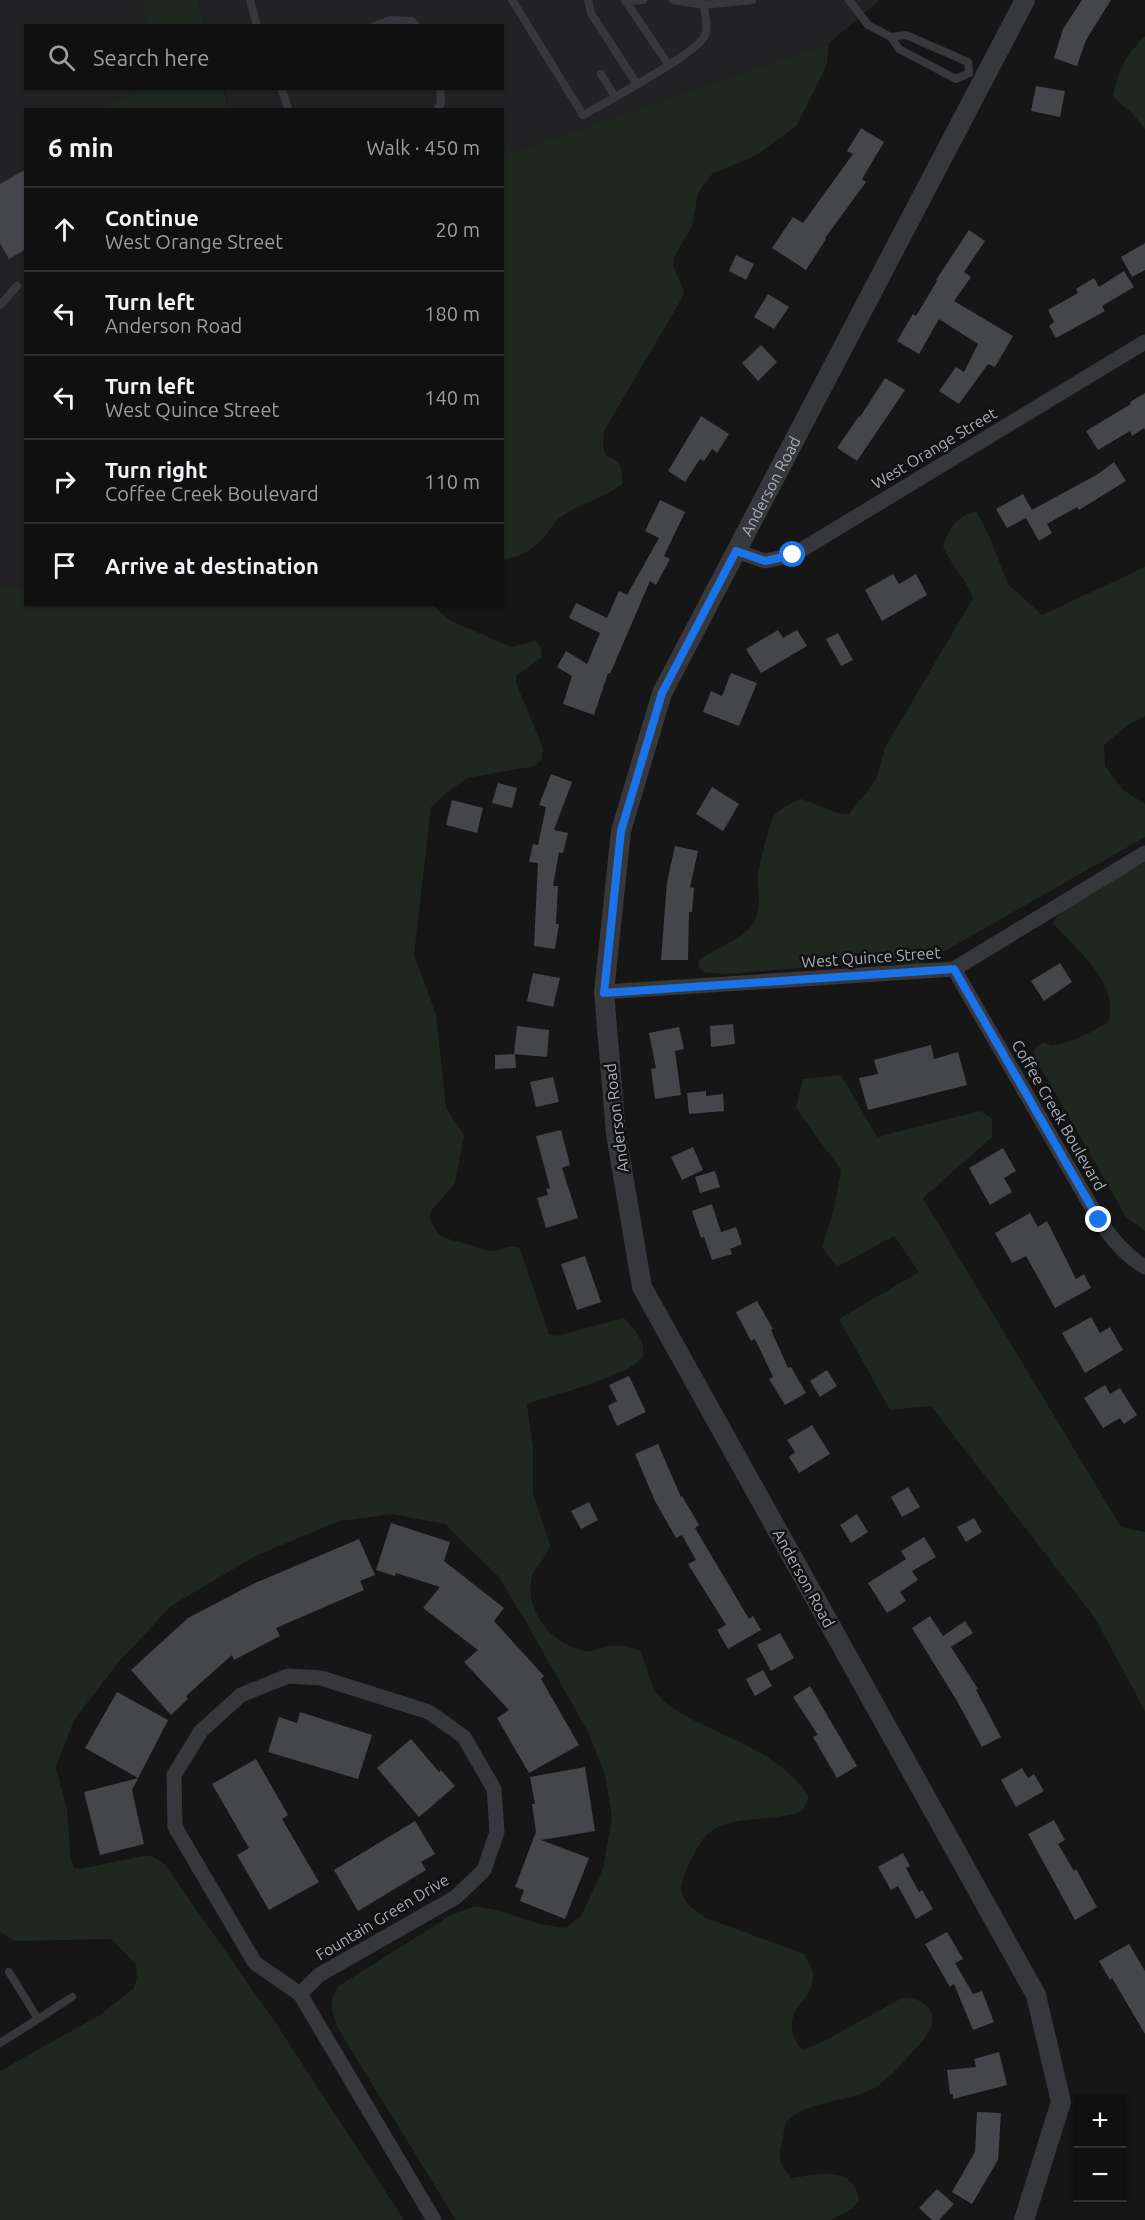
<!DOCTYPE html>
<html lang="en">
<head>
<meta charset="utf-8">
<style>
	:root { --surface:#101011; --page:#1e1e1f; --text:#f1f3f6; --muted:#9c9d9f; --line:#303031 }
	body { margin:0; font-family:Ubuntu,sans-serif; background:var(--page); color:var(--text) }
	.controls { position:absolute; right:18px; bottom:18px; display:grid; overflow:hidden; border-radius:0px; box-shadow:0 2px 4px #0004 }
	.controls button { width:54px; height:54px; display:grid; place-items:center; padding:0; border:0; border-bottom:2px solid var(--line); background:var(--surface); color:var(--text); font:30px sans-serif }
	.stop { position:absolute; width:18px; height:18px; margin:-14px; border:4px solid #1a73e8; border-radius:50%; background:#fff }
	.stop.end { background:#1a73e8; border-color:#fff; box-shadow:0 2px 6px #0008 }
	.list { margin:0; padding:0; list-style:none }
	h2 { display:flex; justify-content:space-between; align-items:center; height:78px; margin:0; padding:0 24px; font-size:26px }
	h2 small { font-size:20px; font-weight:400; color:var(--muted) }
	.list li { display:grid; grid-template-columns:39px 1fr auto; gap:18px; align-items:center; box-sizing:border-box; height:84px; padding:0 24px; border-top:2px solid var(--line) }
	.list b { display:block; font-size:22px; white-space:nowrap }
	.list p { margin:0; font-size:20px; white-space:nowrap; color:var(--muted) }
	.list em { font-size:20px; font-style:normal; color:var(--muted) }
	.icon { flex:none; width:33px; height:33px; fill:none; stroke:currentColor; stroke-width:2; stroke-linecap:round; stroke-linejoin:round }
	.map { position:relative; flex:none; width:1145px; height:2220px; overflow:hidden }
	.search { position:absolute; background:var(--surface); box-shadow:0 2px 4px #0004; left:24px; top:24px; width:480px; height:66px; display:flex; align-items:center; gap:15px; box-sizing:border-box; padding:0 21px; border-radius:0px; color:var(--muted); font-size:22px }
	.panel { position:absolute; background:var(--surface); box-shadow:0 2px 4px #0004; left:24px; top:108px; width:480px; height:498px; border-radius:0px }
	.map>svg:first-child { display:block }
	.built { fill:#222224 }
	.green { fill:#202720 }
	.building { fill:#45464a }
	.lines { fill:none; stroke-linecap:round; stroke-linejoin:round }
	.service { stroke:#37383c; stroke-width:8 }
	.minor { stroke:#37383c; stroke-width:15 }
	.tertiary { stroke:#37383c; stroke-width:20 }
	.route { stroke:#1a73e8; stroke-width:8 }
	.labels { text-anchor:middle; stroke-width:5; stroke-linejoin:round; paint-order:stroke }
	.street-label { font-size:16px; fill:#a8adb6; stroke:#111112 }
</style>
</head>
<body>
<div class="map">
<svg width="1145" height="2220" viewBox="0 0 1145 2220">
	<rect width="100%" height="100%" fill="#161617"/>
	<g class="built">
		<path d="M0 0H141L147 25 26 26V88L141 89 101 109 26 110V585L15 588 0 587Z"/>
		<path d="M197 0H880L829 43 515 151 503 149 502 110 229 109 224 89 502 88V26L205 25Z"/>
	</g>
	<g class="green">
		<path d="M141 0H197L205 25H147Z"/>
		<path d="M1145 36V129L1133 114 1113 97C1118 69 1126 56 1145 36Z"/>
		<path d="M829 43 827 62 822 75 797 125 757 155 712 174 698 193 692 226 674 257 673 266 684 291 682 298 604 431 603 446 606 456C622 461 621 466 623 483 605 499 580 502 561 517 556 520 553 526 549 531 537 547 523 558 503 559V149L515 151Z"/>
		<path d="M141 89H223L229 109H101Z"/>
		<path d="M976 511 988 533 1008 584 1042 615 1145 567V716L1129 724 1104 745 1105 766 1123 790 1145 804V837L922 964 840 965 724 974 703 972 698 967 699 960C712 950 749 937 755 920 762 905 757 890 758 874 759 867 770 820 774 816 780 808 793 802 802 799L837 813 849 814 876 780 885 748 973 598C966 579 952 566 943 547 948 529 957 516 976 511Z"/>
		<path d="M25 585 26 604 432 605 451 621 511 647 535 641 541 647 542 657 516 676V683L543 748 542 759 535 766 467 778 446 793 431 807 414 955 436 1014 446 1108 464 1135 455 1184 433 1208 429 1217C439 1242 449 1238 470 1245 478 1247 484 1251 493 1251 503 1250 510 1243 520 1249L549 1334 557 1336 624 1318C633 1328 645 1340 643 1354 640 1374 548 1396 527 1404L533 1448V1494L550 1545C547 1560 533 1566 531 1581 526 1614 554 1646 586 1651 594 1652 601 1648 609 1646 620 1644 630 1647 640 1651 646 1662 651 1687 657 1694 669 1708 683 1715 699 1723 738 1742 785 1758 809 1797L803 1811C775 1822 732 1815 710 1832 699 1840 692 1859 686 1871 674 1896 686 1904 706 1918L804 1954C807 1960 814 1969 813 1976 812 1996 801 1999 794 2014 789 2025 793 2043 803 2049L819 2044 902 1998C912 1998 925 2000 930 2010 937 2024 926 2037 917 2047 905 2060 893 2075 878 2086 855 2102 799 2101 786 2123 784 2127 784 2133 783 2137 779 2154 777 2165 792 2178 819 2174 854 2164 859 2201L851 2209 831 2220H456L337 2027C332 2011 328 2001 339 1986L451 1915 475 1906 496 1910 540 1924 566 1928 581 1916 603 1869 612 1818 605 1774 588 1732 525 1620 498 1576 445 1524 392 1514 340 1521 255 1556 171 1606 117 1664 74 1720 56 1767 67 1810 71 1861 74 1868 80 1869 143 1856H152L165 1865 277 2025 404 2220H0V2071L100 2015 134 1988 137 1977 136 1965 112 1939 14 1941 0 1932V587L15 588Z"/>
		<path d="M1145 862V1231L1126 1217 1036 1059 1034 1051 1037 1046 1044 1042 1051 1046C1072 1042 1090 1034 1108 1022 1120 980 1076 951 1053 923L1060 912Z"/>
		<path d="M841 1075 877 1137 980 1111 992 1118V1137L923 1198 1121 1527 1145 1532V1711L1095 1618 931 1406 890 1410 839 1319 919 1272 894 1236 837 1267 822 1247 834 1209 841 1170 796 1108 803 1079Z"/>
	</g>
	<g class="building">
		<path d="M1082 0H1111L1086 40 1077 66 1054 58 1063 29Z"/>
		<path d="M1036 86 1065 91 1060 117 1031 111Z"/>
		<path d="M861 128 884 142 862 179 866 182 825 238 826 239 806 270 772 248 793 217 803 223 853 154 847 151Z"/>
		<path d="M26 169V249L9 259 0 243V184Z"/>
		<path d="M969 230 985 241 964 272 971 277 954 301 1013 336 995 367 988 364 959 404 939 391 956 367 964 372 978 344 939 319 919 354 897 341 913 314 916 316 937 281 936 280Z"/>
		<path d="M1145 243V270L1132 277 1121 257Z"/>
		<path d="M736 255 754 264 746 280 729 271Z"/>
		<path d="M1124 271 1134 287 1102 306 1105 311 1056 338 1049 326 1054 322 1048 310 1078 293 1076 289 1094 278 1099 287Z"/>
		<path d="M768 294 789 307 774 329 754 317Z"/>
		<path d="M761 345 777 362 758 381 742 363Z"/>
		<path d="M885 378 905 390 857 461 837 448 859 416 860 417Z"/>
		<path d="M1145 393V430L1144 428 1132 436 1130 431 1098 450 1086 431 1131 404 1130 402Z"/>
		<path d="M701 416 729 434 717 453 712 449 704 461 700 459 685 482 668 471Z"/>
		<path d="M1114 462 1126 481 1079 510 1077 507 1047 524 1052 533 1039 541 1026 518 1007 528 996 509 1023 494 1032 510 1098 474Z"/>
		<path d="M660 500 685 512 664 556 670 559 656 585 650 581 610 674 608 673 594 715 563 704 572 676 557 667 566 651 587 664 600 633 569 618 576 603 607 618 619 591 627 595 659 538 645 531Z"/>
		<path d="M893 574 899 584 916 574 927 595 882 621 865 590Z"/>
		<path d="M778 630 783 638 797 630 807 646 761 673 746 649Z"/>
		<path d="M838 633 853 660 841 666 826 639Z"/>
		<path d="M731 673 757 683 739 726 703 712 711 691 722 696Z"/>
		<path d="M551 774 572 782 554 830 568 833 563 853 559 852 553 886H558L556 924H559L555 949 534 946 538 863 529 862 533 844 538 845 546 807 539 805Z"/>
		<path d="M498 783 517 788 512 808 492 803Z"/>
		<path d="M712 787 739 804 723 831 696 814Z"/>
		<path d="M452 800 483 808 477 833 446 825Z"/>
		<path d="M675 846 698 851 690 887 694 888 692 912H689L688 960H661L667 882Z"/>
		<path d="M1060 963 1072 982 1044 1001 1031 981Z"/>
		<path d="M533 973 560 978 553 1007 527 1001Z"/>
		<path d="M733 1024 735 1044 711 1047 710 1026Z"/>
		<path d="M517 1026 549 1030 547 1057 514 1054Z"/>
		<path d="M679 1027 684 1049 675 1051 681 1095 655 1099 651 1069 656 1068 649 1033Z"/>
		<path d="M931 1045 934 1059 958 1052 967 1085 868 1110 859 1078 878 1074 874 1060Z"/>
		<path d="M515 1054 516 1068 495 1069V1055Z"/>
		<path d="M553 1077 559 1102 536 1107 530 1082Z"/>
		<path d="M706 1091V1096L723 1094 724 1111 689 1114 687 1093Z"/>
		<path d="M561 1130 570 1165 562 1168 578 1218 546 1228 537 1198 548 1195 546 1189 550 1188 536 1136Z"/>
		<path d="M693 1147 703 1170 682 1180 671 1157Z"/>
		<path d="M1003 1148 1016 1171 1004 1178 1012 1192 990 1205 969 1168Z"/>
		<path d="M715 1171 720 1187 700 1193 695 1177Z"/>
		<path d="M712 1204 721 1232 736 1227 742 1244 730 1249 732 1254 712 1260 704 1237 701 1238 692 1211Z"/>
		<path d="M1030 1213 1038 1227 1047 1221 1076 1279 1084 1274 1091 1288 1055 1308 1026 1256 1012 1263 995 1233Z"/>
		<path d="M585 1256 601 1302 577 1310 561 1264Z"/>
		<path d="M757 1301 773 1329 771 1330 788 1368 791 1367 806 1393 785 1405 769 1379 773 1377 755 1339 751 1341 736 1312Z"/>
		<path d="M1091 1317 1100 1333 1110 1327 1123 1350 1085 1373 1062 1333Z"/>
		<path d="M827 1370 837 1386 820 1397 810 1381Z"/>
		<path d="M629 1376 646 1412 617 1426 608 1406 617 1401 609 1385Z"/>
		<path d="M1105 1385 1110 1394 1120 1388 1137 1415 1124 1424 1120 1418 1103 1428 1084 1398Z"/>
		<path d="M812 1425 830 1454 799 1473 789 1457 795 1452 787 1440Z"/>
		<path d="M658 1444 681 1497 682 1496 699 1525 695 1528 749 1619 753 1616 761 1630 728 1649 717 1630 726 1625 688 1564 696 1560 682 1535 676 1538 655 1501 635 1454Z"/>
		<path d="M908 1487 920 1507 902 1517 891 1497Z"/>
		<path d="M589 1502 598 1520 581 1529 571 1511Z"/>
		<path d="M857 1514 868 1532 851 1543 840 1525Z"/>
		<path d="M974 1518 982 1532 966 1542 957 1527Z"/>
		<path d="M391 1523 450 1542 444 1561 504 1608 494 1621 544 1676 541 1679 579 1745 529 1773 497 1718 509 1710 464 1662 478 1650 423 1608 440 1587 396 1573 395 1576 376 1570Z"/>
		<path d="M924 1537 936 1557 912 1571 918 1580 900 1592 906 1601 887 1613 868 1583 906 1559 901 1551Z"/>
		<path d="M359 1539 375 1575 360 1581 364 1590 276 1628 280 1636 234 1660 232 1655 186 1696 188 1699 171 1715 131 1670 188 1618 253 1584Z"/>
		<path d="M930 1616 943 1636 965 1621 973 1633 951 1647 978 1689 976 1690 1001 1737 982 1747 957 1701 912 1628Z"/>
		<path d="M780 1633 794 1658 771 1671 757 1645Z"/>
		<path d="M763 1670 772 1686 755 1696 746 1679Z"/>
		<path d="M810 1686 857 1766 837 1778 813 1737 818 1735 793 1697Z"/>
		<path d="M117 1692 168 1720 132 1790 144 1844 100 1855 84 1792 138 1778 85 1748Z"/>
		<path d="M300 1712 372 1735 358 1779 268 1752 279 1717 297 1723Z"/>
		<path d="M411 1739 439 1772 441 1770 455 1786 419 1817 377 1768Z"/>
		<path d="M256 1759 288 1815 282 1819 319 1882 269 1910 237 1855 249 1848 212 1784Z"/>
		<path d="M585 1767 595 1831 541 1840 589 1858 565 1919 520 1901 524 1890 515 1887 536 1832 532 1804H535L530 1777Z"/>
		<path d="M1022 1768 1028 1778 1034 1774 1044 1791 1016 1807 1001 1780Z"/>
		<path d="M1054 1820 1065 1840 1058 1844 1074 1871 1076 1869 1097 1907 1075 1920 1028 1834Z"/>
		<path d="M415 1821 435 1854 421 1862 426 1870 358 1911 334 1870Z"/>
		<path d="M903 1853 910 1866 906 1868 919 1892 922 1890 933 1909 916 1919 898 1886 891 1890 878 1867Z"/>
		<path d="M947 1932 963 1959 955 1963 973 1994 982 1991 994 2022 973 2030 954 1984 950 1987 925 1944Z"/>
		<path d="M1129 1944 1145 1971V2034L1112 1978 1110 1980 1099 1961Z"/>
		<path d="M999 2052 1007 2085 953 2099V2094H950L947 2070 976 2067 974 2059Z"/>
		<path d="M977 2112 1001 2113 998 2160 972 2204 952 2192 975 2152Z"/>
		<path d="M937 2189 954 2204 939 2220H932L919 2208Z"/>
	</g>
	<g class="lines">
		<g class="service">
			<path d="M250 0 257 26"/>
			<path d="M512 0 583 115C606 102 694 55 704 37 709 29 705 15 704 5L673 0"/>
			<path d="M588 0 591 13 636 83"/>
			<path d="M625 0 668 64"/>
			<path d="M849 0 868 25 891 37 899 49 956 79 969 73"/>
			<path d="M625 1 643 0"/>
			<path d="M703 1 704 5 752 0"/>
			<path d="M374 26 391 20 412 21 416 26"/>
			<path d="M891 37 906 35 968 62 969 73"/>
			<path d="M601 74 615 97"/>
			<path d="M281 88 289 110"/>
			<path d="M437 110 441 103 440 88"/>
			<path d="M0 305 17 286"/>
			<path d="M38 2019 72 1997"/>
			<path d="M0 2043 38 2019 9 1972"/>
		</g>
		<g class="minor">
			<path d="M736 551 765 561 793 555 1145 342"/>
			<path d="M954 969 1099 1220C1112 1239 1125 1255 1145 1267"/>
			<path d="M604 992 954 969 1145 853"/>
			<path d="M300 1994 319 1975 456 1897 484 1870 497 1832 494 1789 464 1737 429 1712 321 1678 288 1676 241 1695 201 1731 174 1775 175 1827 255 1963 300 1994 434 2220"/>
		</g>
		<path class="tertiary" id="s1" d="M1024 2220 1061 2102 1036 1995 642 1287 616 1134 604 992 621 831 662 693 1025 0"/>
	</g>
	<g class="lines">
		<path class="route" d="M793 555 765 561 736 551 662 693 621 831 604 993 954 969 1099 1220"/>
	</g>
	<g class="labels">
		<g class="street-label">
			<text transform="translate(934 448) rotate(-31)" y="6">West Orange Street</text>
			<text dy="6" stroke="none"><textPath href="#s1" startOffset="1881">Anderson Road</textPath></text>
			<text transform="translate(871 957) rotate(-4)" y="6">West Quince Street</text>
			<text transform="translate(1059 1115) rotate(60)" y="6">Coffee Creek Boulevard</text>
			<text transform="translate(616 1118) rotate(-97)" y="6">Anderson Road</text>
			<text transform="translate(804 1578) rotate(61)" y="6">Anderson Road</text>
			<text transform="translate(382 1917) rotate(-31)" y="6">Fountain Green Drive</text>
		</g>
	</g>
</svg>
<div class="controls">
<button>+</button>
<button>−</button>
</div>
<div class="stop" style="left:793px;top:555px"></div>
<div class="stop end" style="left:1099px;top:1220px"></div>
<div class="search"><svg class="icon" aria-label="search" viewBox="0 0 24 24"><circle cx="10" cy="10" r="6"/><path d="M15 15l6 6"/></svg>Search here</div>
<section class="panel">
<h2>6 min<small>Walk · 450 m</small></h2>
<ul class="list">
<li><svg class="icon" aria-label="ahead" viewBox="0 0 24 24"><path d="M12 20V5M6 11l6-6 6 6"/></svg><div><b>Continue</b><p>West Orange Street</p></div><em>20 m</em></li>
<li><svg class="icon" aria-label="left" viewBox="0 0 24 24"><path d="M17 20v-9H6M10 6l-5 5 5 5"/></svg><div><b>Turn left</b><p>Anderson Road</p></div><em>180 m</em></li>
<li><svg class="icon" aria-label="left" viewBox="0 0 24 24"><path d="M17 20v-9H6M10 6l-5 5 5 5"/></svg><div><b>Turn left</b><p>West Quince Street</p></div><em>140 m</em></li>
<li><svg class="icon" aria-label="right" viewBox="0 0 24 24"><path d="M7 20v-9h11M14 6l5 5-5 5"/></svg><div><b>Turn right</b><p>Coffee Creek Boulevard</p></div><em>110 m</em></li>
<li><svg class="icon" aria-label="arrive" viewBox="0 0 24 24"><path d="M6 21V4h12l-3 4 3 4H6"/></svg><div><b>Arrive at destination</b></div></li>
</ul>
</section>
</div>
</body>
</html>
